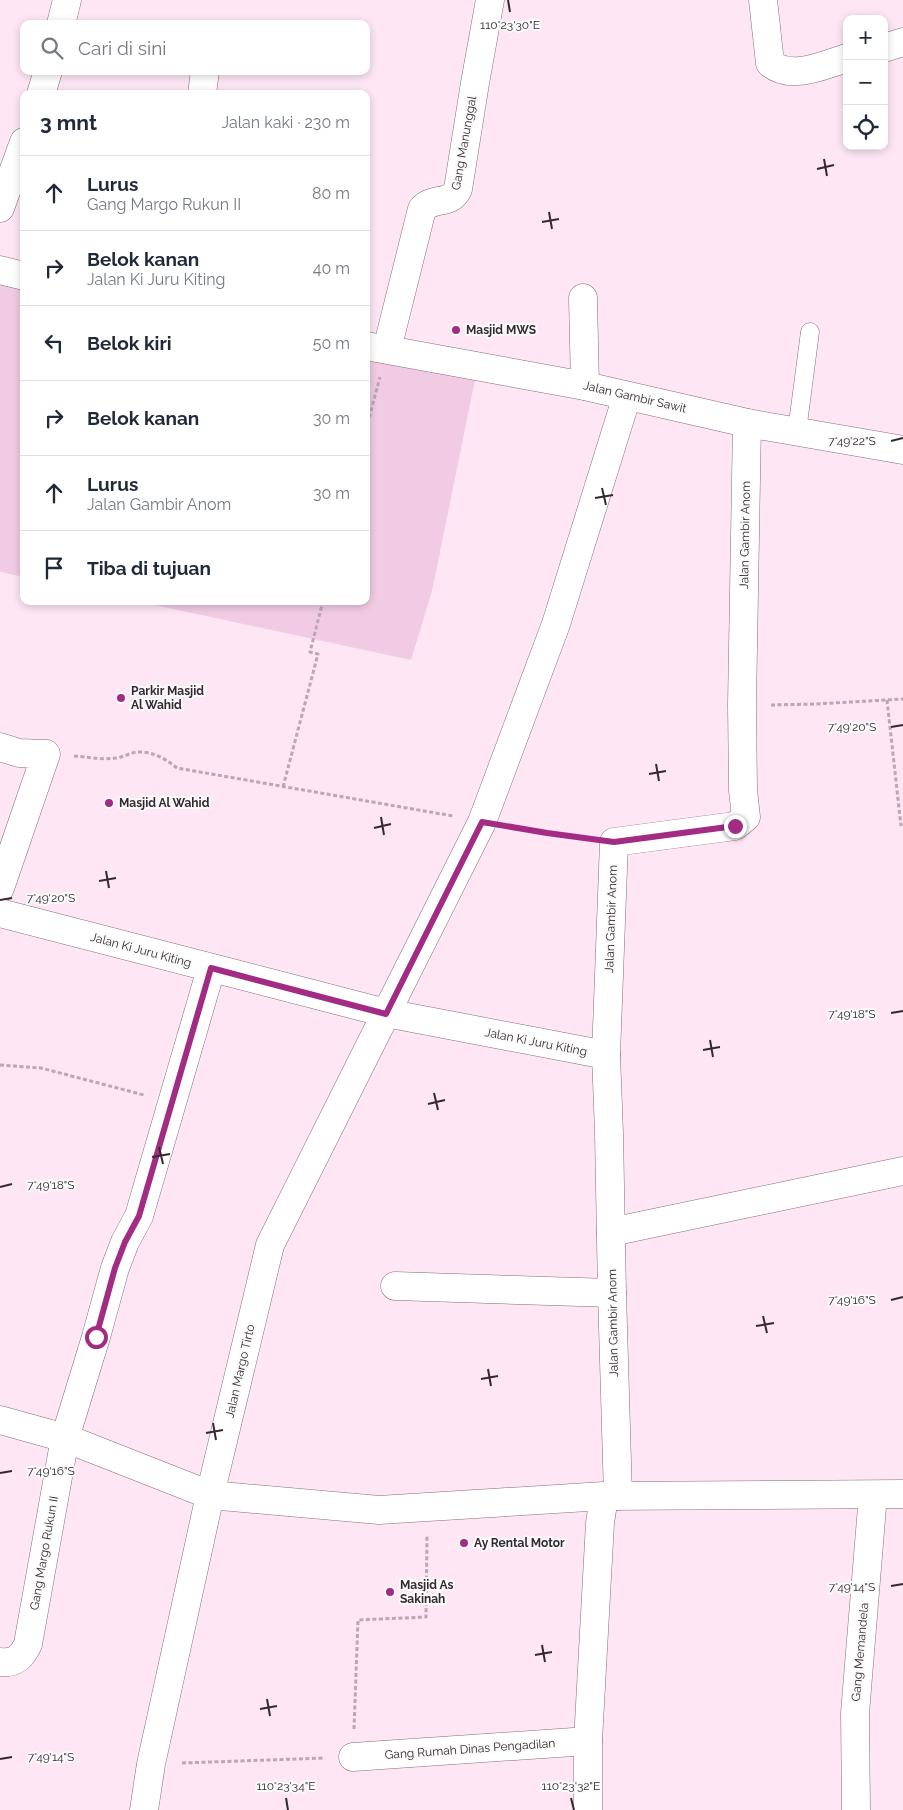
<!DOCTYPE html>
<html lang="id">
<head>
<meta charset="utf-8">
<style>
	:root { --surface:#fff; --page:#f2f2f3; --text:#1f2937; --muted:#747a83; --line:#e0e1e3 }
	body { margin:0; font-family:Raleway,sans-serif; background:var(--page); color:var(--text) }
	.controls { position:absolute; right:15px; top:15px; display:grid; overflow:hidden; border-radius:10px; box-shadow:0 2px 8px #0003 }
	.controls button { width:45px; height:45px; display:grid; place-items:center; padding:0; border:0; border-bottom:1px solid var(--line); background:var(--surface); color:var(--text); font:25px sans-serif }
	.stop { position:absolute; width:15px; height:15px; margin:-11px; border:4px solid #a22c84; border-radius:50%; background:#fff }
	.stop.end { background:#a22c84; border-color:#fff; box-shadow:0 1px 5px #0008 }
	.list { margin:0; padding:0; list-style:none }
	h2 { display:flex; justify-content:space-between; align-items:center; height:65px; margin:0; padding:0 20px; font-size:21px }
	h2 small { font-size:16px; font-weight:400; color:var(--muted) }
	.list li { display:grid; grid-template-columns:32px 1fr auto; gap:15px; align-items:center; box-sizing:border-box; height:75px; padding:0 20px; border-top:1px solid var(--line) }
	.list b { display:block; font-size:19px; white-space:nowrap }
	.list p { margin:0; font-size:16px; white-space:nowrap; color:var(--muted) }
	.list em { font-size:16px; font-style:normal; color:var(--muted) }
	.icon { flex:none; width:28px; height:28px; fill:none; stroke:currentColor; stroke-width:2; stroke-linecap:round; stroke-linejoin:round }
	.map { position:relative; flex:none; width:903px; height:1810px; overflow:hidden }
	.search { position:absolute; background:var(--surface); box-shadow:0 2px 8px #0003; left:20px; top:20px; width:350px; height:55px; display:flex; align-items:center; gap:12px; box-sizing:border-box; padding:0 18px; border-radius:10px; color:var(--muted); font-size:19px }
	.panel { position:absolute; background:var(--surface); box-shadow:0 2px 8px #0003; left:20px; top:90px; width:350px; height:515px; border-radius:10px }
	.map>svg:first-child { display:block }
	.green { fill:#f1cbe3 }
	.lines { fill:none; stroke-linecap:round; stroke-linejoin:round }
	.lane-casing { stroke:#866c7c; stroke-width:19 }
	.street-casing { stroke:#866c7c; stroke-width:29 }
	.path { stroke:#bba7b3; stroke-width:3; stroke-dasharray:4 2.5; stroke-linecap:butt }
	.lane { stroke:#fff; stroke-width:18 }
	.street { stroke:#fff; stroke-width:28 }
	.route { stroke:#a22c84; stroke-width:6 }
	.ticks { fill:none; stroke:#342930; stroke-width:2 }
	.poi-dot { fill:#a22c84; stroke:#fbfbfb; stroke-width:2 }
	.labels { text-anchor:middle; stroke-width:4; stroke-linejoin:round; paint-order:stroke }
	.street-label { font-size:12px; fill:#342930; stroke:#fbfbfb }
	.poi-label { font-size:12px; font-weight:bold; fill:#342930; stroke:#fbfbfb; text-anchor:start }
	.ticks-label { font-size:12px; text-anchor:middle; fill:#342930; stroke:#fbfbfb; stroke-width:4; stroke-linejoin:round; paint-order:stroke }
</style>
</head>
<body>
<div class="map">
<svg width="903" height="1810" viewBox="0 0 903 1810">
	<rect width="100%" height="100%" fill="#fee6f5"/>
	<g class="green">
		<path d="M0 276 24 282V577L0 572Z"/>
		<path d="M366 357 475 380 432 591 411 660 136 601H366Z"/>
	</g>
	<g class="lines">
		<g class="lane-casing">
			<path id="lane" d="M797 431 810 332"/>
		</g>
		<g class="street-casing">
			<g id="street">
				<path d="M763 0 770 63C791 81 823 65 847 58"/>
				<path d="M61 24 67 0"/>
				<path d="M884 48 903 42"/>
				<path d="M41 94 48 71"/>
				<path d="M202 94 205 71"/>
				<path d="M0 208 24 142"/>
				<path d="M0 270 24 276"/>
				<path d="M583 298 585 386"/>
				<path d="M366 346 585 386 747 423 903 450"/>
				<path d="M387 349 422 209C434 196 450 206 458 189L475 83 490 0"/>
				<path d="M0 747 19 753 46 754 0 888"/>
				<path d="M0 913 386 1013 606 1055"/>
				<path d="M611 1232 903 1171"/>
				<path d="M395 1286 612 1293"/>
				<path d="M0 1420 65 1438 210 1495 379 1510 604 1496 903 1494"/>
				<path d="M618 1496 612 1293 609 1133 606 1055 614 842 735 826 746 817 743 790 742 705 747 423"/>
				<path d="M0 1662C15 1664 22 1657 28 1644L65 1438 96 1337 115 1268 125 1242 139 1216 211 969"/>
				<path d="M353 1757 588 1741"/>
				<path d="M144 1810 151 1764 210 1495 270 1245 482 822 556 624 627 396"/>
				<path d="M588 1810V1741L600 1523 604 1496"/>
				<path d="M856 1810 855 1713 873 1495"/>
			</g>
		</g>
		<g class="path">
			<path d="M366 430 380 377"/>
			<path d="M887 700 901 826"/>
			<path d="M771 705 816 704 903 699"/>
			<path d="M74 756C88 757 102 760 116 758 124 757 131 752 139 752 154 752 166 759 177 768L453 816"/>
			<path d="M283 787 318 654 310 652 323 601"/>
			<path d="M511 827 586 838"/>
			<path d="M0 1065 41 1068 144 1095"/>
			<path d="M354 1729 358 1620 426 1617 427 1535"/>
			<path d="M182 1763 325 1758"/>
		</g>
		<use href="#lane" class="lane"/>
		<use href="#street" class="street"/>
	</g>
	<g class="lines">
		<path class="route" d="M96 1337 115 1268 125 1242 139 1216 211 968 386 1014 482 822 547 833 614 842 735 826"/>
	</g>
	<path class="ticks" d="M508 0 510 12M824 159 827 176M817 169 834 165M549 212 552 229M542 222 559 219M891 441 903 438M602 488 606 505M595 498 613 495M891 727 903 725M656 764 659 781M649 774 666 771M381 817 384 835M374 828 391 824M106 871 109 888M99 881 116 878M0 900 12 898M891 1013 903 1011M710 1040 713 1057M703 1050 720 1047M434 1093 438 1110M428 1104 445 1100M159 1147 163 1164M152 1157 170 1154M0 1187 12 1184M891 1300 903 1297M763 1316 767 1333M756 1326 774 1323M488 1369 491 1386M481 1379 498 1376M213 1423 216 1440M206 1433 223 1430M0 1473 12 1471M891 1586 903 1584M542 1645 545 1662M535 1655 552 1652M267 1699 270 1716M260 1709 277 1706M0 1759 12 1757M286 1798 288 1810M571 1798 574 1810"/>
	<g class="poi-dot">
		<circle cx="456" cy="330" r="5"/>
		<circle cx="121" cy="698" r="5"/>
		<circle cx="109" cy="803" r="5"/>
		<circle cx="464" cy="1543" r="5"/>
		<circle cx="390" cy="1592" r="5"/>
	</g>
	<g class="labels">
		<g class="street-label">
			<text transform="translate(464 143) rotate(-80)" y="4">Gang Manunggal</text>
			<text transform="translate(635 397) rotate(13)" y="4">Jalan Gambir Sawit</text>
			<text transform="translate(745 535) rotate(-89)" y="4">Jalan Gambir Anom</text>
			<text transform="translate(611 919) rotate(-88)" y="4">Jalan Gambir Anom</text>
			<text transform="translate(141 950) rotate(15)" y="4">Jalan Ki Juru Kiting</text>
			<text transform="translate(536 1042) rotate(11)" y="4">Jalan Ki Juru Kiting</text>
			<text transform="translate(613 1323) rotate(-91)" y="4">Jalan Gambir Anom</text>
			<text transform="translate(240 1371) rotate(-77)" y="4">Jalan Margo Tirto</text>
			<text transform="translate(44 1553) rotate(-80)" y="4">Gang Margo Rukun II</text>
			<text transform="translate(860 1652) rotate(-85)" y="4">Gang Memandela</text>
			<text transform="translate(470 1749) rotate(-4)" y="4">Gang Rumah Dinas Pengadilan</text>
		</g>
		<g class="poi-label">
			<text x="466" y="334">Masjid MWS</text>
			<text x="131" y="695">Parkir Masjid<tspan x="131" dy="14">Al Wahid</tspan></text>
			<text x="119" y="807">Masjid Al Wahid</text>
			<text x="474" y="1547">Ay Rental Motor</text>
			<text x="400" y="1589">Masjid As<tspan x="400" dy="14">Sakinah</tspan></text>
		</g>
	</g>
	<g class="ticks-label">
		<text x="510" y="29">110°23'30"E</text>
		<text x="852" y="445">7°49'22"S</text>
		<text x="852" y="731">7°49'20"S</text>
		<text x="51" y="902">7°49'20"S</text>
		<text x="852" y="1018">7°49'18"S</text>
		<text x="51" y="1189">7°49'18"S</text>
		<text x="852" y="1304">7°49'16"S</text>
		<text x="51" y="1475">7°49'16"S</text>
		<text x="852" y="1591">7°49'14"S</text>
		<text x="51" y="1761">7°49'14"S</text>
		<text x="286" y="1790">110°23'34"E</text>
		<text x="571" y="1790">110°23'32"E</text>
	</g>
</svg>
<div class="controls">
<button>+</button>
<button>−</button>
<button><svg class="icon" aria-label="locate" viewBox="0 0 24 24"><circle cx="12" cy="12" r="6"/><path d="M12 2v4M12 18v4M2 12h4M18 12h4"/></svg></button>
</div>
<div class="stop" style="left:96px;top:1337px"></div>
<div class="stop end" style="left:735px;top:826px"></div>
<div class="search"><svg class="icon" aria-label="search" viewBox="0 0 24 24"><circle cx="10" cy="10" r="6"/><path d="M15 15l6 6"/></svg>Cari di sini</div>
<section class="panel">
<h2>3 mnt<small>Jalan kaki · 230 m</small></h2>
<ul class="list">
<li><svg class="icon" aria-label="ahead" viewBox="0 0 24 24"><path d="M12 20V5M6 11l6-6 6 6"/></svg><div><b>Lurus</b><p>Gang Margo Rukun II</p></div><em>80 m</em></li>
<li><svg class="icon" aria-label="right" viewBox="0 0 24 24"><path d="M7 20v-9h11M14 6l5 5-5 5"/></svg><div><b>Belok kanan</b><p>Jalan Ki Juru Kiting</p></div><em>40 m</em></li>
<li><svg class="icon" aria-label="left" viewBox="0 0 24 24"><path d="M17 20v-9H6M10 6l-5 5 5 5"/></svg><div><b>Belok kiri</b></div><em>50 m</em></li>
<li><svg class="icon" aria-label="right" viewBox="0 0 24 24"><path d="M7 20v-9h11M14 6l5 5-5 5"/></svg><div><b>Belok kanan</b></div><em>30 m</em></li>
<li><svg class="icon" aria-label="ahead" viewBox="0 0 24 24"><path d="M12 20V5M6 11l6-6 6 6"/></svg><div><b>Lurus</b><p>Jalan Gambir Anom</p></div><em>30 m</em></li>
<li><svg class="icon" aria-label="arrive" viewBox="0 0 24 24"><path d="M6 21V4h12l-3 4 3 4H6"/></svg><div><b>Tiba di tujuan</b></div></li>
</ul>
</section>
</div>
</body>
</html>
